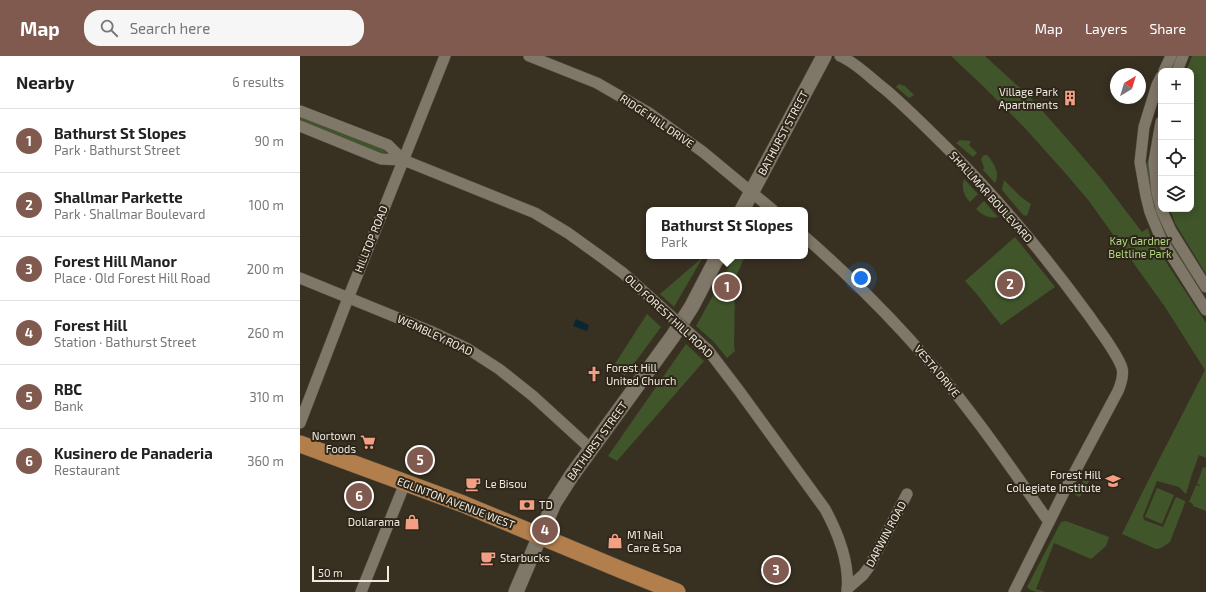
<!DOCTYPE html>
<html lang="en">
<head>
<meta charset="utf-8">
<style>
	:root { --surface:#fff; --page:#f6f6f6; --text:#222; --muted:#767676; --line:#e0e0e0; --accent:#805a4e }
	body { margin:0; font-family:"Exo 2",sans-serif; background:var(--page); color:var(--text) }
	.controls { position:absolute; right:12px; top:12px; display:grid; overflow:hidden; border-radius:8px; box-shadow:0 2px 10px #0003 }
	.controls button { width:36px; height:36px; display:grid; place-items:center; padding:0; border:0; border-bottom:1px solid var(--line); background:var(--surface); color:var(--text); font:20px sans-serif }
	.compass { position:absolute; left:810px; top:12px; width:36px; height:36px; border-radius:50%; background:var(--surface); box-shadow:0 2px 10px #0003; rotate:38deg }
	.scale { position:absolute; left:12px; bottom:10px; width:77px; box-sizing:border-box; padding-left:4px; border:2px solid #efeae1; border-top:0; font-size:11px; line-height:14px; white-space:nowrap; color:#efeae1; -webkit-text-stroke:3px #2e2719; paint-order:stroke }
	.you { position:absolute; left:561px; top:222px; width:14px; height:14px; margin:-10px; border:3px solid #fff; border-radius:50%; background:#1a73e8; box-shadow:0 0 0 6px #1a73e833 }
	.badge { display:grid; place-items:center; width:26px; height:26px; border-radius:50%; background:var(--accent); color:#fff; font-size:13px; font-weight:700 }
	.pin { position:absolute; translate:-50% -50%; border:2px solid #fff; box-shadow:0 1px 4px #0006 }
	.popup { position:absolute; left:346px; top:151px; width:162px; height:52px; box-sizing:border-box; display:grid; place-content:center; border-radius:8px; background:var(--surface); filter:drop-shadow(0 1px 3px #0005); font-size:13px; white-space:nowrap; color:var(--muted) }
	.popup b { font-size:15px; color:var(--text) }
	.popup::after { content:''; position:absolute; left:50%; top:100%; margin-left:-8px; border:8px solid transparent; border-top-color:var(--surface) }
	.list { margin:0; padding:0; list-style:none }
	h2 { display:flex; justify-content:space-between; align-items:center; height:52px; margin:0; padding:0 16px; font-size:17px }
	h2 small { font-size:13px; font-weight:400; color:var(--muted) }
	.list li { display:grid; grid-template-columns:26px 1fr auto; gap:12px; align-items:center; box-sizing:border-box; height:64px; padding:0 16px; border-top:1px solid var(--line) }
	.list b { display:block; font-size:15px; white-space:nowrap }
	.list p { margin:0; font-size:13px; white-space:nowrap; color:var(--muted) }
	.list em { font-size:13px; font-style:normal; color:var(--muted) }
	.icon { flex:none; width:22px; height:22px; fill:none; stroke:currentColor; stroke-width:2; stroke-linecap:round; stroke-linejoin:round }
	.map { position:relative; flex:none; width:906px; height:536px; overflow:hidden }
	header { display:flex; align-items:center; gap:24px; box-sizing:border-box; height:56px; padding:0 20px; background:var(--accent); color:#fff }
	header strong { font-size:19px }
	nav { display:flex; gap:22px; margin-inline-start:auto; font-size:14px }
	.search { width:280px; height:36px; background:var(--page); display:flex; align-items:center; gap:10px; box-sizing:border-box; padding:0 14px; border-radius:16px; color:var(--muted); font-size:15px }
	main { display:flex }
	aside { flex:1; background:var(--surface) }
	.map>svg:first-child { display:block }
	.green { fill:#40552a }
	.water { fill:#0a2731 }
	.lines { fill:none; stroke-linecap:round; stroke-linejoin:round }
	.minor-casing { stroke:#554f43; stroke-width:12 }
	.secondary-casing { stroke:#554f43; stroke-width:16 }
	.primary-casing { stroke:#554f43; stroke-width:18 }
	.minor { stroke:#7f7767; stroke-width:11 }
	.secondary { stroke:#7f7767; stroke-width:15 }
	.primary { stroke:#b17e4c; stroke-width:17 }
	.minor-bridge-casing { stroke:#554f43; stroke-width:12; stroke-linecap:butt }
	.minor-bridge { stroke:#7f7767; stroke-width:11 }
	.labels { text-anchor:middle; stroke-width:4; stroke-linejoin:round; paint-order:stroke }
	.poi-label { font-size:11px; fill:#efeae1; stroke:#2e2719; text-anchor:start }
	.street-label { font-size:11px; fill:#efeae1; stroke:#2e2719 }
	.park-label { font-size:11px; fill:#acd97f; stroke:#2e2719 }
</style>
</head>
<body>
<header>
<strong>Map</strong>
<div class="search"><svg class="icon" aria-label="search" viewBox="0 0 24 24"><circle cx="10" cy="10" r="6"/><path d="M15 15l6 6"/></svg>Search here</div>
<nav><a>Map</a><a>Layers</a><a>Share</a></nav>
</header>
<main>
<aside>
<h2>Nearby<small>6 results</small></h2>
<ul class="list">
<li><span class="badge">1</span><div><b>Bathurst St Slopes</b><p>Park · Bathurst Street</p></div><em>90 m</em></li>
<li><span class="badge">2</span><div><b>Shallmar Parkette</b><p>Park · Shallmar Boulevard</p></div><em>100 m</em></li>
<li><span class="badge">3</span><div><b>Forest Hill Manor</b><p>Place · Old Forest Hill Road</p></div><em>200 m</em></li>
<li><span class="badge">4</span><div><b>Forest Hill</b><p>Station · Bathurst Street</p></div><em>260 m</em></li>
<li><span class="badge">5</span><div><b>RBC</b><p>Bank</p></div><em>310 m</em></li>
<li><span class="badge">6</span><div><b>Kusinero de Panaderia</b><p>Restaurant</p></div><em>360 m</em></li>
</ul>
</aside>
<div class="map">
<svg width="906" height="536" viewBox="0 0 906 536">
	<rect width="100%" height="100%" fill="#383122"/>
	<g class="green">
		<path d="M651 0H685L731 42 769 85 800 121 842 176 848 172 851 183 906 267V402L899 399 892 418 886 438 879 431 857 425 843 460 844 464 863 471 875 443 876 441 885 445V447L870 486 861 492 856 493 822 478 845 431 905 314 865 251 789 145 766 118 724 71 684 31Z"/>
		<path d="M892 0H906V218L875 167 870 153H891V15H886Z"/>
		<path d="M599 28 605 30 614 39 609 42 596 31Z"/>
		<path d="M0 60 84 93 86 96 84 98 82 97 0 65Z"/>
		<path d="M660 84 671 85 669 89 677 97 673 101 656 87Z"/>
		<path d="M684 99H687C693 106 701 117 695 127L683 114 684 112 681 103Z"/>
		<path d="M848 106 850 107 851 119 896 222 892 225 865 182 851 145 846 108Z"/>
		<path d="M664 123 678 138 670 146C664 140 661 132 664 123Z"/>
		<path d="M704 124 721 141 731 148 727 160 723 159 702 134Z"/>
		<path d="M684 145 698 161C689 163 682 159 676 153Z"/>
		<path d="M715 181 755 231 701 269 675 236 665 225Z"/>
		<path d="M435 200H445L434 225 435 236 434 291 435 295 427 302 414 286 396 270Z"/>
		<path d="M403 201 374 251 360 238Z"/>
		<path d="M347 258 361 271 325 320 313 311Z"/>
		<path d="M386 288 404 305 317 405 308 400Z"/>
		<path d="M903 411 906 412V455L893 450V448L889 446 896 429 900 430V429L897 428Z"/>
		<path d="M784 423 789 425 780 441 775 439Z"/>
		<path d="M857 432 874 439 862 468 845 461Z"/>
		<path d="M766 465 809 481 806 490 791 503 754 487 736 533 745 536C738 536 732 536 727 531L761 466Z"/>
	</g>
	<path class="water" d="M276 263 289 269 287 275 273 270Z"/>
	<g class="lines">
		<g class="minor-casing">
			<g id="minor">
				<path d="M229 0 297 27 349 57 403 96 473 154"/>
				<path d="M540 0C557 7 571 23 586 34 608 53 629 74 650 95 701 146 747 202 790 261 800 276 816 295 822 312 824 320 821 328 818 335L763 438 714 536"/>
				<path d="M864 15 871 0"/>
				<path d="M877 15 883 0"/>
				<path d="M861 21 857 29 844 71 840 106 846 140 850 156 861 183 906 254"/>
				<path d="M0 55 88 89 103 104"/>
				<path d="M861 66 854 106 857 137 861 151"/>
				<path d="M0 70 81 103 103 104 111 107 235 157 268 177 300 200 323 217 361 251"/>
				<path d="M861 153 871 175 906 231"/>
				<path d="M505 181C568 236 627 298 677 365 702 398 725 432 749 466"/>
				<path d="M0 222 130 275 168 293 199 313 233 340 291 393"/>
				<path d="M408 294 440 336 525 453C538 477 550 508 547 536"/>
				<path d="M0 367 45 250 145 0"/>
				<path d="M547 533 563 519 569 511 607 438"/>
				<path d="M61 536 105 427"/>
			</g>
		</g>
		<g class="secondary-casing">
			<g id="secondary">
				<path d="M442 154 524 0"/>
				<path d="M216 536 254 447 272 419 373 280 392 250 418 200"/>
			</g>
		</g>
		<g class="primary-casing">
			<path id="primary" d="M0 388 163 448 324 515 377 536"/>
		</g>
		<use href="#minor" class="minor"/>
		<use href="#secondary" class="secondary"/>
		<use href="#primary" class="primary"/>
		<g class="minor-bridge-casing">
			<path id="minor-bridge" d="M361 251 408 294"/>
		</g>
		<use href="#minor-bridge" class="minor-bridge"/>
	</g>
	<defs>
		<g id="building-bare" transform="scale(1.2)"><path d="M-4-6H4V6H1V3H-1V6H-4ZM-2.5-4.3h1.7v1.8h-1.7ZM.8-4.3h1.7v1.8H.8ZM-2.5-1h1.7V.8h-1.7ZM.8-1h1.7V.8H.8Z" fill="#f39f84" stroke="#2e2719" stroke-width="2.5" paint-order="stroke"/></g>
		<g id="church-bare" transform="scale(1.2)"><path d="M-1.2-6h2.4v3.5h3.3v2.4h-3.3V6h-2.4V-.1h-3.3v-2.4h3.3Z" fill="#f39f84" stroke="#2e2719" stroke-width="2.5" paint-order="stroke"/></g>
		<g id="supermarket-bare" transform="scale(1.2)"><path d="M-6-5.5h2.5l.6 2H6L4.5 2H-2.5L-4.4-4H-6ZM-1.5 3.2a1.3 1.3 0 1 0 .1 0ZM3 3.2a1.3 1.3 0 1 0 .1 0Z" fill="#f39f84" stroke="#2e2719" stroke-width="2.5" paint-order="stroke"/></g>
		<g id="school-bare" transform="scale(1.2)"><path d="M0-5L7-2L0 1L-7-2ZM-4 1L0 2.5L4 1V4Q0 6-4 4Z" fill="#f39f84" stroke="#2e2719" stroke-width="2.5" paint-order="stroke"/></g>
		<g id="cafe-bare" transform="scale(1.2)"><path d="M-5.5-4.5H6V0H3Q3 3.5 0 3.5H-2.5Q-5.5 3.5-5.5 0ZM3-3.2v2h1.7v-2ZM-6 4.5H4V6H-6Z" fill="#f39f84" stroke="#2e2719" stroke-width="2.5" paint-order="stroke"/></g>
		<g id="bank-bare" transform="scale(1.2)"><path d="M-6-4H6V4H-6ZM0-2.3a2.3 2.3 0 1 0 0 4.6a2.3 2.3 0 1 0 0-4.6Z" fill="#f39f84" stroke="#2e2719" stroke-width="2.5" paint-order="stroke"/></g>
		<g id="shop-bare" transform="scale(1.2)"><path d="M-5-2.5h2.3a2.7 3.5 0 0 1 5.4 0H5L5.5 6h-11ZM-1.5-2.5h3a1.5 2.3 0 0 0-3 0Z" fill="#f39f84" stroke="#2e2719" stroke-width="2.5" paint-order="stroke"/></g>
	</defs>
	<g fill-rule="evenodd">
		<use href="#building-bare" x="770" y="42"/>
		<use href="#church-bare" x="294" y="318"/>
		<use href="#supermarket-bare" x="68" y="386"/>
		<use href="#school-bare" x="813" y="425"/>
		<use href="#cafe-bare" x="173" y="428"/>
		<use href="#bank-bare" x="227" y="449"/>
		<use href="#shop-bare" x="112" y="466"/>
		<use href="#shop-bare" x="315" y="485"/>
		<use href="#cafe-bare" x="188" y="502"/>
	</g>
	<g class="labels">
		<g class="poi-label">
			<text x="758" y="40" text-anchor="end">Village Park<tspan x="758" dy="13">Apartments</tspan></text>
			<text x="306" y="316">Forest Hill<tspan x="306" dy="13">United Church</tspan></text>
			<text x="56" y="384" text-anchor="end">Nortown<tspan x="56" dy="13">Foods</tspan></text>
			<text x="801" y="423" text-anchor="end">Forest Hill<tspan x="801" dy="13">Collegiate Institute</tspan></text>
			<text x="185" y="432">Le Bisou</text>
			<text x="239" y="453">TD</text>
			<text x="100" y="470" text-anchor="end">Dollarama</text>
			<text x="327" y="483">M1 Nail<tspan x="327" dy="13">Care &amp; Spa</tspan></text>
			<text x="200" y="506">Starbucks</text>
		</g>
		<g class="street-label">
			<text transform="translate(357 65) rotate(34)" y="4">RIDGE HILL DRIVE</text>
			<text transform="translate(483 77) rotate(-62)" y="4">BATHURST STREET</text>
			<text transform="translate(691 141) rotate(48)" y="4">SHALLMAR BOULEVARD</text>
			<text transform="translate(71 183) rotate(-68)" y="4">HILLTOP ROAD</text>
			<text transform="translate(369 260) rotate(43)" y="4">OLD FOREST HILL ROAD</text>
			<text transform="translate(135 279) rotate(25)" y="4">WEMBLEY ROAD</text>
			<text transform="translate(637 315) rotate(50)" y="4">VESTA DRIVE</text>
			<text transform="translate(297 385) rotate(-54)" y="4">BATHURST STREET</text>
			<text transform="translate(156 447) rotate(21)" y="4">EGLINTON AVENUE WEST</text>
			<text transform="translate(586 478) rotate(-62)" y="4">DARWIN ROAD</text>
		</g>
		<g class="park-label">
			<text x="840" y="189">Kay Gardner<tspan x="840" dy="13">Beltline Park</tspan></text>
		</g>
	</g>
</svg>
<div class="controls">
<button>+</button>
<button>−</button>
<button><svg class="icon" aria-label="locate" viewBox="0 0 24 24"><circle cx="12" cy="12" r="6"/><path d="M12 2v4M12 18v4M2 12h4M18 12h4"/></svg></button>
<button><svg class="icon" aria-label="layers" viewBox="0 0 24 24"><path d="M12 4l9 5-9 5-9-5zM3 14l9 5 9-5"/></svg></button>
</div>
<svg class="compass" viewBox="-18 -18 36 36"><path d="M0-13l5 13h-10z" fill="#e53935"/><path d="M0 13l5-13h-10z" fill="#767676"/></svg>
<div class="scale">50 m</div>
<div class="you"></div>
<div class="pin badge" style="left:427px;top:231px">1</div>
<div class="popup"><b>Bathurst St Slopes</b>Park</div>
<div class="pin badge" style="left:710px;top:228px">2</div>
<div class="pin badge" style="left:476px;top:514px">3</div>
<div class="pin badge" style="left:245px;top:474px">4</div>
<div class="pin badge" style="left:120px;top:404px">5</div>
<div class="pin badge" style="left:59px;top:440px">6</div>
</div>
</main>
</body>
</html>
